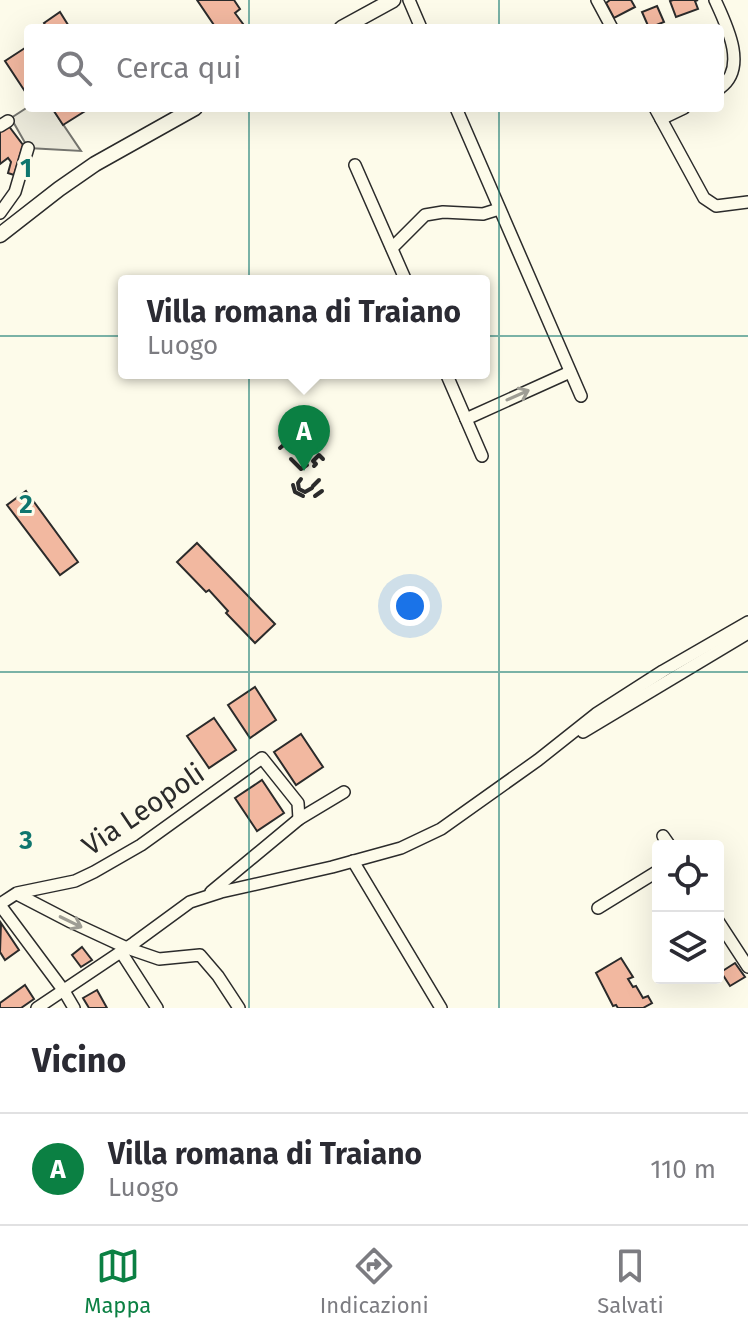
<!DOCTYPE html>
<html lang="it">
<head>
<meta charset="utf-8">
<style>
	:root { --surface:#fff; --page:#f2f2f3; --text:#2b2b33; --muted:#7c7c81; --line:#e1e1e2; --accent:#0b8043 }
	body { margin:0; font-family:"Fira Sans",sans-serif; background:var(--page); color:var(--text) }
	.controls { position:absolute; right:24px; bottom:24px; display:grid; overflow:hidden; border-radius:8px; box-shadow:0 8px 32px #0002 }
	.controls button { width:72px; height:72px; display:grid; place-items:center; padding:0; border:0; border-bottom:2px solid var(--line); background:var(--surface); color:var(--text); font:40px sans-serif }
	.you { position:absolute; left:410px; top:606px; width:28px; height:28px; margin:-20px; border:6px solid #fff; border-radius:50%; background:#1a73e8; box-shadow:0 0 0 12px #1a73e833 }
	.badge { display:grid; place-items:center; width:52px; height:52px; border-radius:50%; background:var(--accent); color:#fff; font-size:26px; font-weight:700 }
	.pin { position:absolute; translate:-50% -66px; filter:drop-shadow(0 2px 4px #0008) }
	.pin::after { content:''; position:absolute; top:42px; width:28px; height:24px; background:inherit; clip-path:polygon(0 0,100% 0,50% 100%) }
	.popup { position:absolute; left:118px; top:275px; width:372px; height:104px; box-sizing:border-box; display:grid; place-content:center; border-radius:8px; background:var(--surface); filter:drop-shadow(0 2px 6px #0005); font-size:26px; white-space:nowrap; color:var(--muted) }
	.popup b { font-size:30px; color:var(--text) }
	.popup::after { content:''; position:absolute; left:50%; top:100%; margin-left:-16px; border:16px solid transparent; border-top-color:var(--surface) }
	.list { margin:0; padding:0; list-style:none }
	h2 { display:flex; justify-content:space-between; align-items:center; height:104px; margin:0; padding:0 32px; font-size:34px }
	h2 small { font-size:26px; font-weight:400; color:var(--muted) }
	.list li { display:grid; grid-template-columns:52px 1fr auto; gap:24px; align-items:center; box-sizing:border-box; height:112px; padding:0 32px; border-top:2px solid var(--line) }
	.list b { display:block; font-size:30px; white-space:nowrap }
	.list p { margin:0; font-size:26px; white-space:nowrap; color:var(--muted) }
	.list em { font-size:26px; font-style:normal; color:var(--muted) }
	.icon { flex:none; width:44px; height:44px; fill:none; stroke:currentColor; stroke-width:2; stroke-linecap:round; stroke-linejoin:round }
	.map { position:relative; flex:none; width:748px; height:1008px; overflow:hidden }
	.search { position:absolute; background:var(--surface); box-shadow:0 8px 32px #0002; left:24px; right:24px; top:24px; height:88px; display:flex; align-items:center; gap:20px; box-sizing:border-box; padding:0 28px; border-radius:8px; color:var(--muted); font-size:30px }
	.sheet { height:216px; background:var(--surface) }
	nav { display:flex; justify-content:space-around; align-items:center; box-sizing:border-box; height:112px; border-top:2px solid var(--line); background:var(--surface); font-size:22px; color:var(--muted) }
	nav a { display:grid; justify-items:center; gap:4px }
	nav .on { color:var(--accent) }
	.map>svg:first-child { display:block }
	.parking { fill:#eceadb; stroke:#74746e; stroke-width:2 }
	.building { fill:#f2b8a0; stroke:#2b2b2b; stroke-width:2 }
	.lines { fill:none; stroke-linecap:round; stroke-linejoin:round }
	.minor-casing { stroke:#2b2b2b; stroke-width:14 }
	.major-casing { stroke:#2b2b2b; stroke-width:17 }
	.minor { stroke:#fdfbea; stroke-width:11 }
	.major { stroke:#fdfbea; stroke-width:14 }
	.wall { stroke:#2b2b2b; stroke-width:4 }
	.oneway { stroke:#9e9d94 }
	.grid { fill:none; stroke:#0f766e; stroke-width:2; stroke-opacity:0.55 }
	.labels { text-anchor:middle; stroke-width:6; stroke-linejoin:round; paint-order:stroke }
	.street-label { font-size:28px; fill:#2b2b2b; stroke:#fdfbea }
	.grid-label { font-size:26px; text-anchor:middle; font-weight:bold; fill:#0f766e; stroke:#fdfbea; stroke-width:6; stroke-linejoin:round; paint-order:stroke }
</style>
</head>
<body>
<div class="map">
<svg width="748" height="1008" viewBox="0 0 748 1008">
	<rect width="100%" height="100%" fill="#fdfbea"/>
	<path class="parking" d="M28 107 52 108 81 151 28 148 11 118Z"/>
	<g class="building">
		<path d="M197 0H234L240 9 235 13 246 28H216Z"/>
		<path d="M610 0H631L635 7 614 18 606 3Z"/>
		<path d="M673 0H698L695 1 698 9 676 17 670 1Z"/>
		<path d="M657 6 664 22 649 28 642 12Z"/>
		<path d="M60 12 70 28H47L44 23Z"/>
		<path d="M28 46V96L5 61Z"/>
		<path d="M52 108H90L63 125Z"/>
		<path d="M8 125 23 145 14 175 8 173 11 162 8 158 0 164V131Z"/>
		<path d="M26 491 78 562 60 575 7 505Z"/>
		<path d="M197 543 275 624 255 643 226 613 228 611 209 590 206 592 177 562Z"/>
		<path d="M255 687 276 720 250 738 228 705Z"/>
		<path d="M214 718 236 750 209 768 187 736Z"/>
		<path d="M301 734 323 767 296 785 274 752Z"/>
		<path d="M262 780 284 813 257 831 235 798Z"/>
		<path d="M1 923 19 950 5 960 0 952Z"/>
		<path d="M82 947 92 960 81 967 72 955Z"/>
		<path d="M621 958 633 977 628 979 633 987 636 986 643 998 648 996 652 1003 643 1008H618L616 1005 613 1006 596 973Z"/>
		<path d="M735 963 745 977 730 986 721 972Z"/>
		<path d="M25 985 34 999 21 1008H0V1003Z"/>
		<path d="M97 990 107 1008H89L83 998Z"/>
	</g>
	<g class="lines">
		<g class="minor-casing">
			<g id="minor">
				<path d="M409 0 421 28"/>
				<path d="M597 0 612 28"/>
				<path d="M715 0C727 26 748 68 720 88"/>
				<path d="M456 108 581 396"/>
				<path d="M655 108 704 198 716 206 748 202"/>
				<path d="M661 119 684 108"/>
				<path d="M0 126 8 121"/>
				<path d="M355 165 406 281"/>
				<path d="M0 213 15 192 28 148"/>
				<path d="M392 248 425 215 443 212 483 214 499 209"/>
				<path d="M446 373 482 456"/>
				<path d="M466 419 570 372"/>
				<path d="M583 732 748 633"/>
				<path d="M663 836 670 846"/>
				<path d="M353 861 441 1008"/>
				<path d="M211 892 299 819 344 792"/>
				<path d="M17 894 71 922 127 948 159 959 200 955 218 976 239 1008"/>
				<path d="M0 904 17 893 75 881 94 872 141 845 262 758 298 803 299 819"/>
				<path d="M0 905 64 991 74 1008"/>
				<path d="M598 908 658 871"/>
				<path d="M718 921 748 967"/>
				<path d="M121 952 157 1008"/>
				<path d="M37 1008 134 943 190 902 221 892 332 867 401 848 441 829 538 760 596 714 663 671 748 622"/>
			</g>
		</g>
		<g class="major-casing">
			<g id="major">
				<path d="M342 28 393 0"/>
				<path d="M0 235 59 189 95 164 195 108"/>
			</g>
		</g>
		<use href="#minor" class="minor"/>
		<use href="#major" class="major"/>
		<g class="wall">
			<path d="M290 440 307 458 305 460"/>
			<path d="M290 446 307 465 301 469 291 459"/>
			<path d="M280 448 287 442 289 444"/>
			<path d="M314 466 316 464 313 461 319 455 323 459"/>
			<path d="M301 479 298 483 299 489 305 492 312 488"/>
			<path d="M293 485 295 492 303 496"/>
			<path d="M313 486 319 480"/>
			<path d="M315 496 322 491"/>
		</g>
	</g>
	<defs><path id="oneway-shaft" d="M-6 0H5M1.5-3L5.5 0L1.5 3" fill="none" stroke-width="1.6" stroke-linecap="round" stroke-linejoin="round" transform="scale(2)"/></defs>
	<g class="oneway">
		<use href="#oneway-shaft" transform="translate(518 395) rotate(-24)"/>
		<use href="#oneway-shaft" transform="translate(71 922) rotate(26)"/>
	</g>
	<path class="grid" d="M249 0V28M499 0V28M249 108V1008M499 108V1008M0 336H748M0 672H748"/>
	<g class="labels">
		<g class="street-label">
			<text transform="translate(143 809) rotate(-34)" y="10">Via Leopoli</text>
		</g>
	</g>
	<g class="grid-label">
		<text x="26" y="177">1</text>
		<text x="26" y="513">2</text>
		<text x="26" y="849">3</text>
	</g>
</svg>
<div class="controls">
<button><svg class="icon" aria-label="locate" viewBox="0 0 24 24"><circle cx="12" cy="12" r="6"/><path d="M12 2v4M12 18v4M2 12h4M18 12h4"/></svg></button>
<button><svg class="icon" aria-label="layers" viewBox="0 0 24 24"><path d="M12 4l9 5-9 5-9-5zM3 14l9 5 9-5"/></svg></button>
</div>
<div class="you"></div>
<div class="pin badge" style="left:304px;top:471px">A</div>
<div class="popup"><b>Villa romana di Traiano</b>Luogo</div>
<div class="search"><svg class="icon" aria-label="search" viewBox="0 0 24 24"><circle cx="10" cy="10" r="6"/><path d="M15 15l6 6"/></svg>Cerca qui</div>
</div>
<section class="sheet">
<h2>Vicino<small></small></h2>
<ul class="list">
<li><span class="badge">A</span><div><b>Villa romana di Traiano</b><p>Luogo</p></div><em>110 m</em></li>
</ul>
</section>
<nav>
<a class="on"><svg class="icon" aria-label="map" viewBox="0 0 24 24"><path d="M3 6l6-2 6 2 6-2v14l-6 2-6-2-6 2zM9 4v14M15 6v14"/></svg>Mappa</a>
<a><svg class="icon" aria-label="directions" viewBox="0 0 24 24"><path d="M12 3l9 9-9 9-9-9zM9 14v-3h6M13 9l2 2-2 2"/></svg>Indicazioni</a>
<a><svg class="icon" aria-label="saved" viewBox="0 0 24 24"><path d="M7 4h10v16l-5-4-5 4z"/></svg>Salvati</a>
</nav>
</body>
</html>
